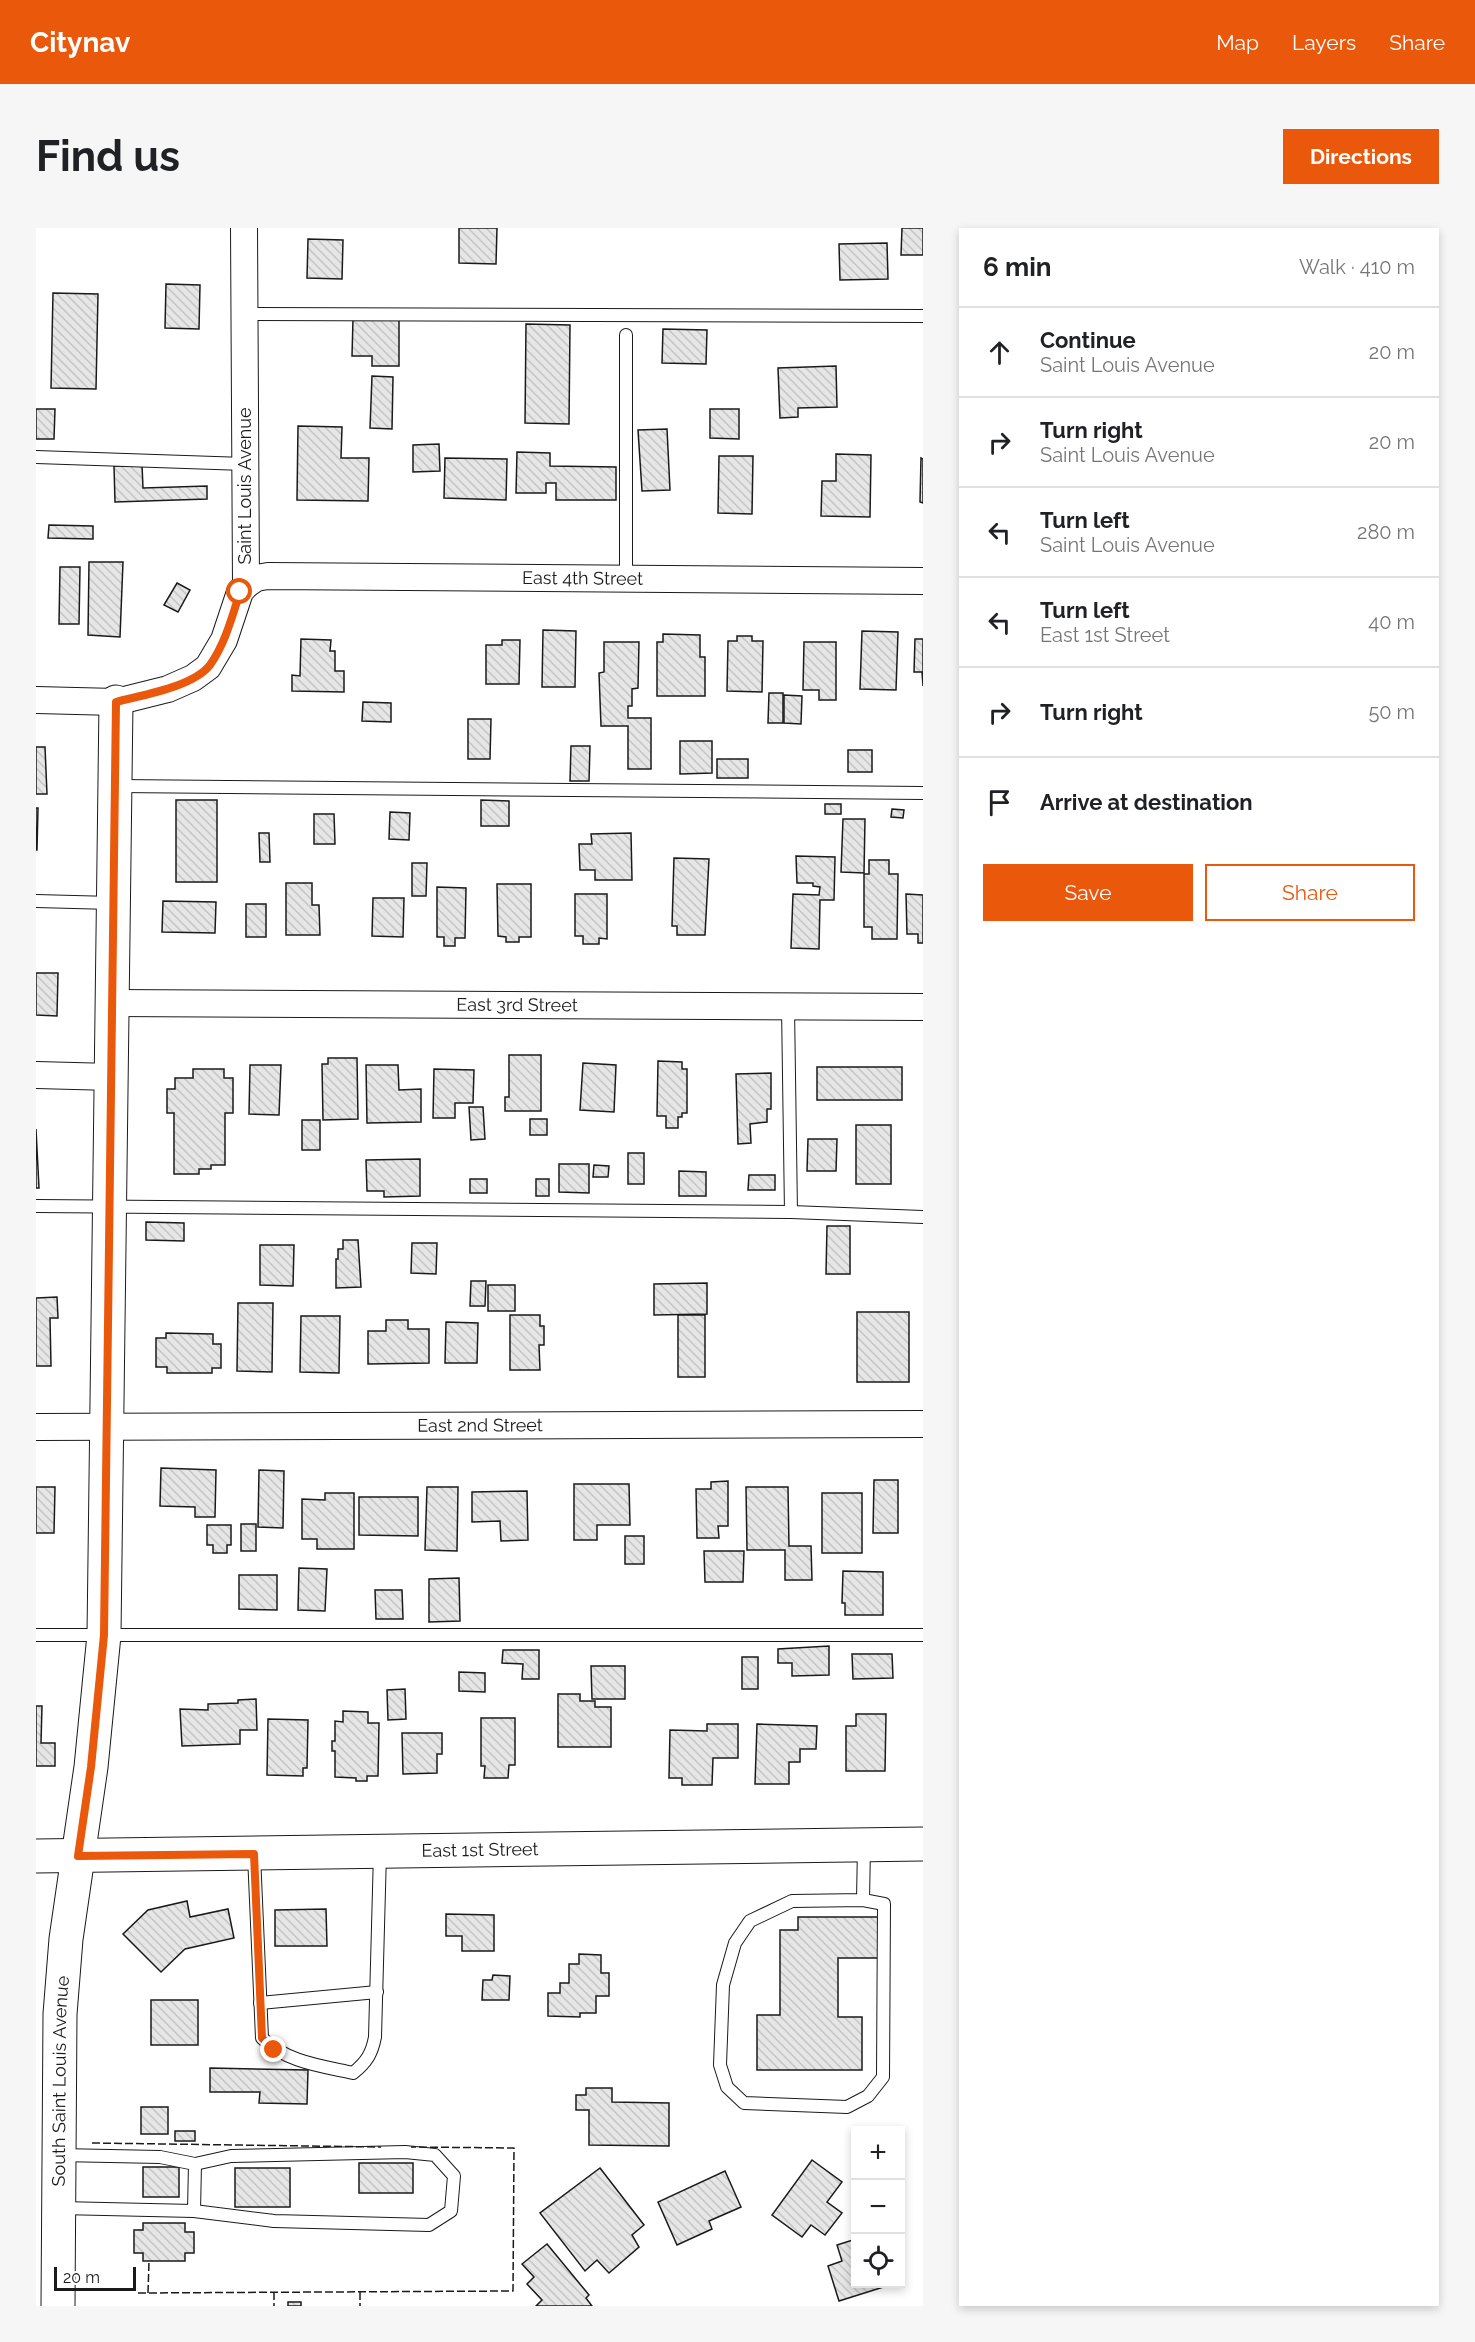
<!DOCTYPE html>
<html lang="en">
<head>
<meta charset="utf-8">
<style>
	:root { --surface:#fff; --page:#f6f6f6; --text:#202124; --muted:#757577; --line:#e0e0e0; --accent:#ea580c }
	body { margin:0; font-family:Raleway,sans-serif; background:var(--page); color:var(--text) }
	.controls { position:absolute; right:18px; bottom:18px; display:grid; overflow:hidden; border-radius:0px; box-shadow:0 3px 9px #0003 }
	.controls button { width:54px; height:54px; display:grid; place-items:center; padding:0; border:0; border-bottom:2px solid var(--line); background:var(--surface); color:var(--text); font:30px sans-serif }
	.scale { position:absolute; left:18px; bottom:15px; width:82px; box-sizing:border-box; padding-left:6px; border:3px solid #1a1a1a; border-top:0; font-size:16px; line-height:21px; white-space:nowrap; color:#1a1a1a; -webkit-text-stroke:4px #fff; paint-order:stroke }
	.stop { position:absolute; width:18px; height:18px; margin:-14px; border:4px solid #ea580c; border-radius:50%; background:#fff }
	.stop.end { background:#ea580c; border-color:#fff; box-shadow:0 2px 6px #0008 }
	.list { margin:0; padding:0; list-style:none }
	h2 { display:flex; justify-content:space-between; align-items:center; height:78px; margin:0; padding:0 24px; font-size:26px }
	h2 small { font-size:20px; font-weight:400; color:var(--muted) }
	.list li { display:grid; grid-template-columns:39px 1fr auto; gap:18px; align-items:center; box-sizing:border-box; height:90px; padding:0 24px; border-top:2px solid var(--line) }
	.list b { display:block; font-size:22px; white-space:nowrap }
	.list p { margin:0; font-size:20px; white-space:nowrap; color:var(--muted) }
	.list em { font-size:20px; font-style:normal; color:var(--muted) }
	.actions { display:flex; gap:12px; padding:18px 24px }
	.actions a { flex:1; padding:14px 0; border:2px solid var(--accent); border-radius:0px; text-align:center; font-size:21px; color:var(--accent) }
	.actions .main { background:var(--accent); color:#fff }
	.icon { flex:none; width:33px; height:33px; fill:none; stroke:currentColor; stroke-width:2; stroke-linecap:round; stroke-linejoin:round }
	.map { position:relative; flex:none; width:887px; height:2078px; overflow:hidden; border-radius:0px }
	header { display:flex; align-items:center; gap:36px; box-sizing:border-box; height:84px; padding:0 30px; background:var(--accent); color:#fff }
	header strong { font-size:28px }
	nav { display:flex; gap:33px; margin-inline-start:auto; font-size:21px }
	.intro { display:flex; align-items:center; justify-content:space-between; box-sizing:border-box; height:144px; padding:0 36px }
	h1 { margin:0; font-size:42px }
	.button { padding:15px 27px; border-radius:0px; background:var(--accent); color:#fff; font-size:21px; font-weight:700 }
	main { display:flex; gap:36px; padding:0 36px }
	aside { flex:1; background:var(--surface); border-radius:0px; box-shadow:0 3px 9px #0003 }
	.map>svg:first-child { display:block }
	.building { fill:url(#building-back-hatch); stroke:#1a1a1a; stroke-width:1.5 }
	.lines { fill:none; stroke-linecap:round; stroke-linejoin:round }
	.lane-casing { stroke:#1a1a1a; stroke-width:14 }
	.street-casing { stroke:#1a1a1a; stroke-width:28 }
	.secondary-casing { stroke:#1a1a1a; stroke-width:35 }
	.lane { stroke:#fff; stroke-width:12 }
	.street { stroke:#fff; stroke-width:26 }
	.secondary { stroke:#fff; stroke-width:33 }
	.fence { stroke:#1a1a1a; stroke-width:1.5; stroke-dasharray:8 3; stroke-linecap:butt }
	.route { stroke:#ea580c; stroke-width:8 }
	.labels { text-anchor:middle; stroke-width:4.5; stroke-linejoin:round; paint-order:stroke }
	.street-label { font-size:18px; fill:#1a1a1a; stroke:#fff }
</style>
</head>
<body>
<header>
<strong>Citynav</strong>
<nav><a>Map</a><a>Layers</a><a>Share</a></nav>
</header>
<div class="intro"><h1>Find us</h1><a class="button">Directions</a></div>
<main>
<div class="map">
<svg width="887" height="2078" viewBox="0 0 887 2078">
	<defs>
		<pattern id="building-back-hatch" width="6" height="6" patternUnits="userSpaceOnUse" patternTransform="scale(1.5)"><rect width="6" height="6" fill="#e6e6e6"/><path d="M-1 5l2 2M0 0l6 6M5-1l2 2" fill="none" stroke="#c5c5c5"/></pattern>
	</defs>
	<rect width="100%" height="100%" fill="#fff"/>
	<g class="building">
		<path d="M423 0H461L460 36 423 35Z"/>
		<path d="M866 0H887V27H865Z"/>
		<path d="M272 11 307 12 306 51 271 50Z"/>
		<path d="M851 15 852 51 804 52 803 16Z"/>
		<path d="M130 56 164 57 163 101 129 100Z"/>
		<path d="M17 65 62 66 60 161 15 160Z"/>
		<path d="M317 91 363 92V138H336V128H316Z"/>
		<path d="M490 96 534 97 533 196 489 195Z"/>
		<path d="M627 101 671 102 670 136 626 135Z"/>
		<path d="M800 138 801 179 762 180V189L744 190 742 140Z"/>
		<path d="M336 148 357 149 356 201 334 200Z"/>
		<path d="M0 181H19L18 211H0Z"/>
		<path d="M674 181H703V211L674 210Z"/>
		<path d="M262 198 306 199 305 230H333L332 273 261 272Z"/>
		<path d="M631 201 634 262 606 263 602 202Z"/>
		<path d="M403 216 404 243 377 244V217Z"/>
		<path d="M481 224 514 225V238L580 239V272H520V255H510V265H480Z"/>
		<path d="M800 226 835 227 834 289 785 288 786 253H800Z"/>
		<path d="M683 228H717L716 286 682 285Z"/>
		<path d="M409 230 471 231 470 272 408 270Z"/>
		<path d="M885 230 887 231V275L884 274Z"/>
		<path d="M106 237 107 260 171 258V271L79 274 78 238Z"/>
		<path d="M13 297 57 298V311L12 310Z"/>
		<path d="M53 334H87L84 409 52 407Z"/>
		<path d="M24 339H44L43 396H23Z"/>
		<path d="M141 355 154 362 142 384 128 377Z"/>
		<path d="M507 402 540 403 539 459H506Z"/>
		<path d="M826 403 862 404 860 462 824 461Z"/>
		<path d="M627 406 664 407V429H669V468H621V414H627Z"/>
		<path d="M701 408H716V413H727L726 464 691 463 692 413H701Z"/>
		<path d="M265 411 295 412 294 423H299V443H308V464L256 463V447L264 448Z"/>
		<path d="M879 411H887V458L886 444H878Z"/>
		<path d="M466 412H484L483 456H450V417H466Z"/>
		<path d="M568 414H603L602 460 596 461V478H592V490H615V541H592V498H565L563 445 568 444Z"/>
		<path d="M768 414H800V472H783V462H767Z"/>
		<path d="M733 465H747V495H732Z"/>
		<path d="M748 467 766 468 765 496 748 495Z"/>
		<path d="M327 474 355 475V494L326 493Z"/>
		<path d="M432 491H455L454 531H432Z"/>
		<path d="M644 513H676V545L644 546Z"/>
		<path d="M535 518H554L553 553H534Z"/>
		<path d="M0 519H9L11 566H0Z"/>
		<rect x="812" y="522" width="24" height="22"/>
		<rect x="681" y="531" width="31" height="19"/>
		<rect x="140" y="572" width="41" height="82"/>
		<path d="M445 572 473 573V598H445Z"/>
		<rect x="789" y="576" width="16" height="10"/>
		<path d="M0 580H2L1 622H0Z"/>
		<path d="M856 581 868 582 867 590 855 589Z"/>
		<path d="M354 584 374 585 373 612 353 611Z"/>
		<path d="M278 586H298L299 616H278Z"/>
		<path d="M807 591H829L828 645 805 644Z"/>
		<path d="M223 605H233L234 634H224Z"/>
		<path d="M595 605 596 652H559V642H544L543 616H556L555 606Z"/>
		<path d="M760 628 799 629 798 672H784L783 721 755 720 757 666 783 667 784 659 777 658V655H761Z"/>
		<path d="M638 630 673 631 669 707H641V698H636Z"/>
		<path d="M833 632H853V646H862L861 711H836V699H828V646H833Z"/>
		<path d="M376 635H391L390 668H376Z"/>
		<path d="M250 655H276V677H283L284 707H250Z"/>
		<path d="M461 656H495V709H483V714H470V709L462 708Z"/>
		<path d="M401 659 430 660 429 710H419V718H408V709H401Z"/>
		<path d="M539 666H571V711L563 710V716H547V708H539Z"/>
		<path d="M870 666 887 667V715H882V706H871Z"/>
		<path d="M337 670H368L367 709 336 708Z"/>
		<path d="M127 673 180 674 179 705 126 704Z"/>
		<rect x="210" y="676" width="20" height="33"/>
		<path d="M0 745H22L21 788 0 787Z"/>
		<path d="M473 827H505V883H469V869H473Z"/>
		<path d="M292 830H321L322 891 287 892 286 836H292Z"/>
		<path d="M622 833 646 834V841H651V885H646V889H642V900H630V888H621Z"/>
		<path d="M547 835 580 837 578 884 544 882Z"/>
		<path d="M214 837H245L243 887 213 886Z"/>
		<path d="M330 837H362L363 862 385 861V894L331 895Z"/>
		<rect x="781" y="839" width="85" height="33"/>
		<path d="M157 841H188V850H197V885H189V937H175V941H163V946H138V885H131V861H139V850H157Z"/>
		<path d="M398 841 438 842 437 875H419V890H397Z"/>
		<path d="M735 845V881H731V894L714 896 715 915 702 916 700 846Z"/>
		<path d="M433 879H447L449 911 435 912Z"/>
		<rect x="494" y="891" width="17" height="16"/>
		<rect x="266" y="892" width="18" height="30"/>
		<rect x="820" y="897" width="35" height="59"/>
		<path d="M0 901 3 960H0Z"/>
		<path d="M772 911H801L800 943H771Z"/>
		<rect x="592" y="925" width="16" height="31"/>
		<path d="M384 931V968L348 969V963H331L330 932Z"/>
		<path d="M523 936H553V965L523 964Z"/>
		<path d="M558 937 573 938 572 949H557Z"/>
		<path d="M643 943 670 944V968H643Z"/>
		<path d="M713 947H739V962H712Z"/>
		<rect x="434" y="951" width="17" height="14"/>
		<rect x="500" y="951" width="13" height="17"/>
		<path d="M110 994 148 995V1013L110 1012Z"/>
		<path d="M791 998H814V1046H790Z"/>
		<path d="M307 1012H322L325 1059 300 1060V1031H302V1021H307Z"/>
		<path d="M376 1015H401L400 1046 375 1045Z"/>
		<path d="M224 1017H258L257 1058 224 1057Z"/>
		<path d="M435 1053H450L449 1078H434Z"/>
		<path d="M671 1055V1086L618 1087V1056Z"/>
		<rect x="452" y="1057" width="27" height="26"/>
		<path d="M21 1069 22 1090H14L15 1138H0V1070Z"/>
		<path d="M202 1075H237L236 1144 201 1143Z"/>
		<rect x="821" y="1084" width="52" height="70"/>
		<path d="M474 1087H504V1098H508V1117H503L504 1142H474Z"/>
		<rect x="642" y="1087" width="27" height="62"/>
		<path d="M265 1088H304L303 1145 264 1144Z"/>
		<path d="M350 1092H372V1101H393V1135L332 1136V1103H350Z"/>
		<path d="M410 1094 442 1095 441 1135H409Z"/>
		<path d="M130 1105 177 1106V1116H185V1140H176V1145H131V1139H120V1110H130Z"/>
		<path d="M125 1240 180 1242 179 1289H159V1279L124 1278Z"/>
		<path d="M223 1242 248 1243 247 1300 222 1299Z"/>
		<path d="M838 1252H862V1305H837Z"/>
		<path d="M692 1253V1298H682L683 1310H661L660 1261H675V1254Z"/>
		<path d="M538 1256H593L594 1297H561V1312H538Z"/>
		<path d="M0 1259H19L18 1305H0Z"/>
		<path d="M391 1259H422L421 1323 389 1322Z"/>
		<path d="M710 1259H752L753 1318H775L776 1352H749V1322H711Z"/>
		<path d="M491 1263 492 1312 465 1313 464 1293 436 1294V1264Z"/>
		<path d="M289 1265H318V1321H281V1311H266V1271L289 1272Z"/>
		<rect x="786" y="1265" width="40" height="60"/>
		<path d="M323 1269H382V1308L323 1307Z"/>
		<rect x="205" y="1296" width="15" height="27"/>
		<path d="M171 1297H195V1317H191V1325H177V1317H171Z"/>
		<rect x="589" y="1308" width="19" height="28"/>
		<path d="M668 1323H708L707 1354H669Z"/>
		<path d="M263 1340 291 1341 289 1383 262 1382Z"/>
		<path d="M807 1343 847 1344V1387H809V1375H806Z"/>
		<path d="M203 1347H241V1382L203 1381Z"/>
		<path d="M423 1350 424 1393 393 1394V1351Z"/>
		<path d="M339 1362H366L367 1391H340Z"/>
		<path d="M793 1418V1447L756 1448V1435H742V1421Z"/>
		<path d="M467 1422H503V1451H486L487 1436 466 1435Z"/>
		<path d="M816 1426H856L857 1450 817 1451Z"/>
		<rect x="706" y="1429" width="16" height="32"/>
		<path d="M555 1438H589V1471H556Z"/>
		<path d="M423 1444 449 1445V1464L423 1463Z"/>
		<path d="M369 1461 370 1491 352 1492 351 1462Z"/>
		<path d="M522 1466H544V1473H559V1479H575V1519H522Z"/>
		<path d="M220 1471 221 1502H204V1516L146 1518 144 1481 172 1482V1476L202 1475V1472Z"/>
		<path d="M0 1478H6L5 1515H19V1538H0Z"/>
		<path d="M307 1483 332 1484V1495H343L342 1548H331V1553H320V1550L299 1549V1523H296V1513H299V1493L307 1494Z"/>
		<path d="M820 1486H850L849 1543H810V1498H820Z"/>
		<path d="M445 1490H479V1537H473L472 1550H448L449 1538H445Z"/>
		<path d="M232 1491 272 1492 271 1540H267V1548L231 1547Z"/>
		<path d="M671 1496H702V1530H677L676 1557H646V1550H633L634 1502 671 1503Z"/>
		<path d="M721 1496 781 1498 780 1521H764V1534H753V1556H719Z"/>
		<path d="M366 1505H406V1526H401V1545L367 1546Z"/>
		<path d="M151 1673 154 1689 192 1681 198 1710 149 1721 125 1744 87 1706 112 1682Z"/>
		<path d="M290 1681 291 1718H239V1682Z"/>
		<path d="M410 1686 458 1687V1723H426V1708H410Z"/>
		<path d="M762 1689H842V1730H802V1789H826V1842H721V1787H744V1702H762Z"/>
		<path d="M543 1726 565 1727V1745H573V1768H560V1785H544V1789L512 1788V1765H524V1755H533V1736H543Z"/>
		<path d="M457 1747 474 1748 473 1772H446L447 1752H456Z"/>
		<rect x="115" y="1772" width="47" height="45"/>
		<path d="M174 1840 272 1842 271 1876 223 1875 224 1864H174Z"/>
		<path d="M550 1860H576V1874L633 1875V1918L553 1917V1882H540V1867H550Z"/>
		<rect x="105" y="1879" width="27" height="27"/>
		<rect x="139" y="1903" width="20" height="10"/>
		<path d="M776 1932 806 1954 791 1974 806 1985 789 2007 775 1997 766 2009 736 1987Z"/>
		<rect x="323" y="1935" width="54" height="30"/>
		<rect x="107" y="1939" width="36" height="30"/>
		<rect x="199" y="1940" width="55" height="39"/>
		<path d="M564 1940 608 1997 596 2007 603 2019 573 2045 561 2032 549 2043 504 1985Z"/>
		<path d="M689 1943 705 1979 673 1993 676 2001 641 2017 622 1974Z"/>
		<path d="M107 1995H149V2004H158V2025H149V2033H107V2025H98V2002H107Z"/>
		<path d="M820 2011V2056H857L803 2073 792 2038 806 2033 801 2017Z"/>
		<path d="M511 2016 553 2067 550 2070 556 2078H500L506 2072 491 2056 498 2049 486 2036Z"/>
		<rect x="252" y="2074" width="13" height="4"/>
	</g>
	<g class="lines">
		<g class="lane-casing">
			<g id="lane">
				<path d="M209 86 887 88"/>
				<path d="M0 229 209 236"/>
				<path d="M590 351V107"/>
				<path d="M81 558 887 565"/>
				<path d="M0 673 76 675"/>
				<path d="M0 978 755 984 752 779"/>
				<path d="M755 984 887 989"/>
				<path d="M0 1407H887"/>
				<path d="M218 1627 226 1810C250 1834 285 1838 317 1845 331 1834 336 1825 339 1809L344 1625"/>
				<path d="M827 1672 848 1676 847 1849 832 1868 811 1879 708 1875 691 1859 684 1837 687 1757 699 1715 714 1693 756 1673 827 1672 828 1618"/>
				<path d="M224 1775 341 1764"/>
				<path d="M23 1927 124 1929 159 1936 158 1983 24 1980"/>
				<path d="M158 1983 238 1993 393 1997 415 1983 418 1948 399 1927 369 1924 195 1928 159 1936"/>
			</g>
		</g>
		<g class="street-casing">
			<g id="street">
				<path id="s1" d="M210 357 220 350 232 348 887 353"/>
				<path d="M0 472 80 474 132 461 157 450 172 439 188 412 204 364 210 357 208 0"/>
				<path id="s2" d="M76 775 887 779"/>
				<path d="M0 847 76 849"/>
				<path id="s3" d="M0 1199 887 1196"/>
			</g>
		</g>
		<g class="secondary-casing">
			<g id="secondary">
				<path id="s4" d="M0 1628 887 1616"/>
				<path id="s5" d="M22 2078 24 1786 30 1711 55 1539 68 1407 80 474"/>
			</g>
		</g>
		<use href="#lane" class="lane"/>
		<use href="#street" class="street"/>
		<use href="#secondary" class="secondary"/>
		<g class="fence">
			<path d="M56 1915 345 1919"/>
			<path d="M238 2064V2078"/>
			<path d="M324 2064V2078"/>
			<path d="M102 2065 477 2063 478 1920 375 1919"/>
			<path d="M112 2065 113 2033"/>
		</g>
	</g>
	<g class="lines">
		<path class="route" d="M204 364C196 389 189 416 174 437 157 459 106 467 80 474L68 1407 55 1539 42 1628 218 1626 226 1810 238 1822"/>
	</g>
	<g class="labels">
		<g class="street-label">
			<text transform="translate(209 258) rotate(-90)" y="6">Saint Louis Avenue</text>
			<text dy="6" stroke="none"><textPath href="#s1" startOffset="339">East 4th Street</textPath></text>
			<text dy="6" stroke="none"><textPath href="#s2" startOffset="405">East 3rd Street</textPath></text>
			<text dy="6" stroke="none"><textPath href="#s3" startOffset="444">East 2nd Street</textPath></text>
			<text dy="6" stroke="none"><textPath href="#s4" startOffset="444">East 1st Street</textPath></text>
			<text dy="6" stroke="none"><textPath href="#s5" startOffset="225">South Saint Louis Avenue</textPath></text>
		</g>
	</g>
</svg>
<div class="controls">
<button>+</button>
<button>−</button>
<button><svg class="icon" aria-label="locate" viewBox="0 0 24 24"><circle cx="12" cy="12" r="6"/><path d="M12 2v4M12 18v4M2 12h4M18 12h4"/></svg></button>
</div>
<div class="scale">20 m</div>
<div class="stop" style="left:204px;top:364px"></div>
<div class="stop end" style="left:238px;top:1822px"></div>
</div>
<aside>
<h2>6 min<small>Walk · 410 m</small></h2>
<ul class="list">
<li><svg class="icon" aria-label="ahead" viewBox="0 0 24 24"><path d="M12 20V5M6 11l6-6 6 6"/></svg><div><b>Continue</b><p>Saint Louis Avenue</p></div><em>20 m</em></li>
<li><svg class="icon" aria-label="right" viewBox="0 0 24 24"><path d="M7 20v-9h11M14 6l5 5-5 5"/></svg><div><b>Turn right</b><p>Saint Louis Avenue</p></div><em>20 m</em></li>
<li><svg class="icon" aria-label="left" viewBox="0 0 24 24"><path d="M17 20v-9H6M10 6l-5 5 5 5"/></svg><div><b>Turn left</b><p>Saint Louis Avenue</p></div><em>280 m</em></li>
<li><svg class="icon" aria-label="left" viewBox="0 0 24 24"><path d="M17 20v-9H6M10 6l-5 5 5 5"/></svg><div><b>Turn left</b><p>East 1st Street</p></div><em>40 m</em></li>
<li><svg class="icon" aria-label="right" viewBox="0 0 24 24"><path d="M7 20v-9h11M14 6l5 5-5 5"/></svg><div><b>Turn right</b></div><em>50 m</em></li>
<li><svg class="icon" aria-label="arrive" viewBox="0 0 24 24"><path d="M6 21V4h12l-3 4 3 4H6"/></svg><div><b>Arrive at destination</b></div></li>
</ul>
<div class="actions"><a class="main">Save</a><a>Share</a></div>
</aside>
</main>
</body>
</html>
